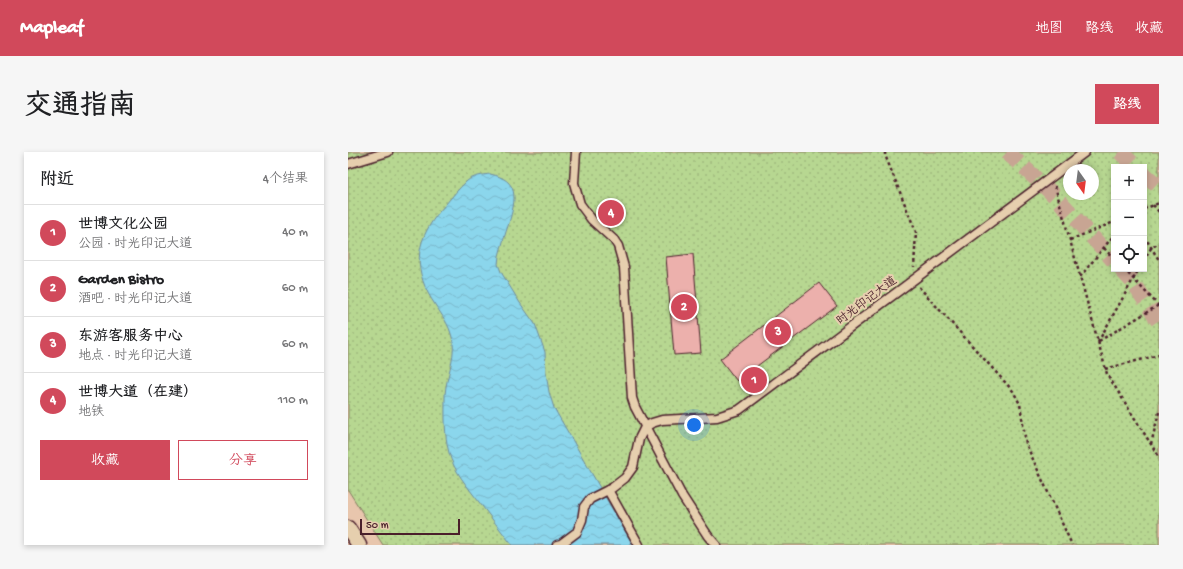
<!DOCTYPE html>
<html lang="zh">
<head>
<meta charset="utf-8">
<style>
	:root { --surface:#fff; --page:#f6f6f6; --text:#202124; --muted:#757577; --line:#e0e0e0; --accent:#d1495b }
	body { margin:0; font-family:"Gochi Hand","LXGW WenKai TC",sans-serif; background:var(--page); color:var(--text) }
	.controls { position:absolute; right:12px; top:12px; display:grid; overflow:hidden; border-radius:0px; box-shadow:0 2px 6px #0003 }
	.controls button { width:36px; height:36px; display:grid; place-items:center; padding:0; border:0; border-bottom:1px solid var(--line); background:var(--surface); color:var(--text); font:20px sans-serif }
	.compass { position:absolute; left:715px; top:12px; width:36px; height:36px; border-radius:50%; background:var(--surface); box-shadow:0 2px 6px #0003; rotate:166deg }
	.scale { position:absolute; left:12px; bottom:10px; width:100px; box-sizing:border-box; padding-left:4px; border:2px solid #4a1f2b; border-top:0; font-size:11px; line-height:14px; white-space:nowrap; color:#4a1f2b; -webkit-text-stroke:3px #e6cfae; paint-order:stroke }
	.you { position:absolute; left:346px; top:273px; width:14px; height:14px; margin:-10px; border:3px solid #fff; border-radius:50%; background:#1a73e8; box-shadow:0 0 0 6px #1a73e833 }
	.badge { display:grid; place-items:center; width:26px; height:26px; border-radius:50%; background:var(--accent); color:#fff; font-size:13px; font-weight:700 }
	.pin { position:absolute; translate:-50% -50%; border:2px solid #fff; box-shadow:0 1px 4px #0006 }
	.list { margin:0; padding:0; list-style:none }
	h2 { display:flex; justify-content:space-between; align-items:center; height:52px; margin:0; padding:0 16px; font-size:17px }
	h2 small { font-size:13px; font-weight:400; color:var(--muted) }
	.list li { display:grid; grid-template-columns:26px 1fr auto; gap:12px; align-items:center; box-sizing:border-box; height:56px; padding:0 16px; border-top:1px solid var(--line) }
	.list b { display:block; font-size:15px; white-space:nowrap }
	.list p { margin:0; font-size:13px; white-space:nowrap; color:var(--muted) }
	.list em { font-size:13px; font-style:normal; color:var(--muted) }
	.actions { display:flex; gap:8px; padding:12px 16px }
	.actions a { flex:1; padding:9px 0; border:1px solid var(--accent); border-radius:0px; text-align:center; font-size:14px; color:var(--accent) }
	.actions .main { background:var(--accent); color:#fff }
	.icon { flex:none; width:22px; height:22px; fill:none; stroke:currentColor; stroke-width:2; stroke-linecap:round; stroke-linejoin:round }
	.map { position:relative; flex:none; width:811px; height:393px; overflow:hidden; border-radius:0px }
	header { display:flex; align-items:center; gap:24px; box-sizing:border-box; height:56px; padding:0 20px; background:var(--accent); color:#fff }
	header strong { font-size:19px }
	nav { display:flex; gap:22px; margin-inline-start:auto; font-size:14px }
	.intro { display:flex; align-items:center; justify-content:space-between; box-sizing:border-box; height:96px; padding:0 24px }
	h1 { margin:0; font-size:28px }
	.button { padding:10px 18px; border-radius:0px; background:var(--accent); color:#fff; font-size:14px; font-weight:700 }
	main { display:flex; gap:24px; padding:0 24px }
	aside { flex:1; background:var(--surface); border-radius:0px; box-shadow:0 2px 6px #0003 }
	.map>svg:first-child { display:block }
	.park { fill:url(#park-dots); stroke:#807b5e; fill-rule:evenodd }
	.water { fill:url(#water-waves); stroke:#718d9f }
	.building { fill:#ecb0ac; stroke:#4a1f2b }
	.lines { fill:none; stroke-linecap:round; stroke-linejoin:round }
	.secondary-tunnel { stroke:#c8a593; stroke-width:16; stroke-dasharray:16 8; stroke-linecap:butt }
	.pedestrian-casing { stroke:#4a1f2b; stroke-width:11 }
	.tertiary-casing { stroke:#4a1f2b; stroke-width:17 }
	.path { stroke:#4a1f2b; stroke-width:2.5; stroke-dasharray:3 3; stroke-linecap:butt }
	.pedestrian { stroke:#e6cfae; stroke-width:8 }
	.tertiary { stroke:#e6cfae; stroke-width:14 }
	.labels { text-anchor:middle; stroke-width:4; stroke-linejoin:round; paint-order:stroke }
	.street-label { font-size:12px; fill:#4a1f2b; stroke:#e6cfae }
</style>
</head>
<body>
<header>
<strong>Mapleaf</strong>
<nav><a>地图</a><a>路线</a><a>收藏</a></nav>
</header>
<div class="intro"><h1>交通指南</h1><a class="button">路线</a></div>
<main>
<aside>
<h2>附近<small>4个结果</small></h2>
<ul class="list">
<li><span class="badge">1</span><div><b>世博文化公园</b><p>公园 · 时光印记大道</p></div><em>40 m</em></li>
<li><span class="badge">2</span><div><b>Garden Bistro</b><p>酒吧 · 时光印记大道</p></div><em>60 m</em></li>
<li><span class="badge">3</span><div><b>东游客服务中心</b><p>地点 · 时光印记大道</p></div><em>60 m</em></li>
<li><span class="badge">4</span><div><b>世博大道（在建）</b><p>地铁</p></div><em>110 m</em></li>
</ul>
<div class="actions"><a class="main">收藏</a><a>分享</a></div>
</aside>
<div class="map">
<svg width="811" height="393" viewBox="0 0 811 393">
	<defs>
		<pattern id="park-dots" width="8" height="8" patternUnits="userSpaceOnUse"><rect width="8" height="8" fill="#b7d791"/><path d="M2 2h.1M6 6h.1" fill="none" stroke="#9fb87d" stroke-width="1.8" stroke-linecap="round"/></pattern>
		<pattern id="water-waves" width="16" height="10" patternUnits="userSpaceOnUse"><rect width="16" height="10" fill="#8bd6ec"/><path d="M0 5q4-4 8 0t8 0" fill="none" stroke="#79b7cb"/></pattern>
	</defs>
	<rect width="100%" height="100%" fill="#e8c6ad"/>
	<filter id="ink" filterUnits="userSpaceOnUse"><feTurbulence type="fractalNoise" baseFrequency=".025" numOctaves="2"/><feDisplacementMap in="SourceGraphic" scale="8" xChannelSelector="R" yChannelSelector="G"/><feConvolveMatrix kernelMatrix="1 2 1 2 8 2 1 2 1" color-interpolation-filters="sRGB"/></filter>
	<g filter="url(#ink)">
		<path class="park" d="M0 0H811V393H35L0 338ZM766 15H796V117H766ZM721 18H745V42H721Z"/>
		<path class="water" d="M142 22C172 28 168 47 161 71 157 82 154 93 151 104L150 112 153 120 172 151 187 172 197 200 198 221 201 240 206 256 285 393H164C153 379 142 364 131 350 119 334 106 319 101 301 96 282 97 262 97 243 98 225 107 208 105 190 102 170 89 158 80 141 63 107 72 81 97 53 104 45 111 36 119 29 125 24 135 23 142 22Z"/>
		<g class="building">
			<path d="M345 102 353 201 326 203 318 105Z"/>
			<path d="M471 131 489 154 389 229 372 207Z"/>
		</g>
		<g class="lines">
			<g class="secondary-tunnel">
				<path d="M659 0 707 44 766 109"/>
				<path d="M772 0 788 15"/>
				<path d="M796 22 811 35"/>
				<path d="M773 117 785 130 811 170"/>
			</g>
			<g class="pedestrian-casing">
				<g id="pedestrian">
					<path d="M228 0 226 31 232 52 244 68 266 88 270 94 276 115 284 246 287 255 334 344 360 384 368 393"/>
					<path d="M0 12 40 0"/>
					<path d="M260 338 291 393"/>
					<path d="M209 393 213 392 229 380 234 368 236 355 242 347 264 336 277 326 285 315 291 287 297 275 304 271 314 268 369 265 391 258 737 0"/>
				</g>
			</g>
			<g class="tertiary-casing">
				<path id="tertiary" d="M0 376 11 393"/>
			</g>
			<g class="path">
				<path d="M537 0V3L568 80 566 115"/>
				<path d="M707 34 759 222 811 305"/>
				<path d="M805 53 811 60"/>
				<path d="M796 57 811 51"/>
				<path d="M796 84 811 108"/>
				<path d="M722 88 766 70"/>
				<path d="M756 96 766 107"/>
				<path d="M796 109 803 96 811 91"/>
				<path d="M776 117 811 154"/>
				<path d="M732 125 766 83"/>
				<path d="M571 135 665 239 672 252 678 292 724 393"/>
				<path d="M751 189 811 153"/>
				<path d="M750 190 791 117"/>
				<path d="M757 217 811 203"/>
				<path d="M803 292 811 260"/>
			</g>
			<use href="#pedestrian" class="pedestrian"/>
			<use href="#tertiary" class="tertiary"/>
		</g>
	</g>
	<g class="labels">
		<g class="street-label">
			<text transform="translate(518 148) rotate(-37)" y="4">时光印记大道</text>
		</g>
	</g>
</svg>
<div class="controls">
<button>+</button>
<button>−</button>
<button><svg class="icon" aria-label="locate" viewBox="0 0 24 24"><circle cx="12" cy="12" r="6"/><path d="M12 2v4M12 18v4M2 12h4M18 12h4"/></svg></button>
</div>
<svg class="compass" viewBox="-18 -18 36 36"><path d="M0-13l5 13h-10z" fill="#e53935"/><path d="M0 13l5-13h-10z" fill="#757577"/></svg>
<div class="scale">50 m</div>
<div class="you"></div>
<div class="pin badge" style="left:406px;top:228px">1</div>
<div class="pin badge" style="left:336px;top:155px">2</div>
<div class="pin badge" style="left:430px;top:180px">3</div>
<div class="pin badge" style="left:263px;top:61px">4</div>
</div>
</main>
</body>
</html>
